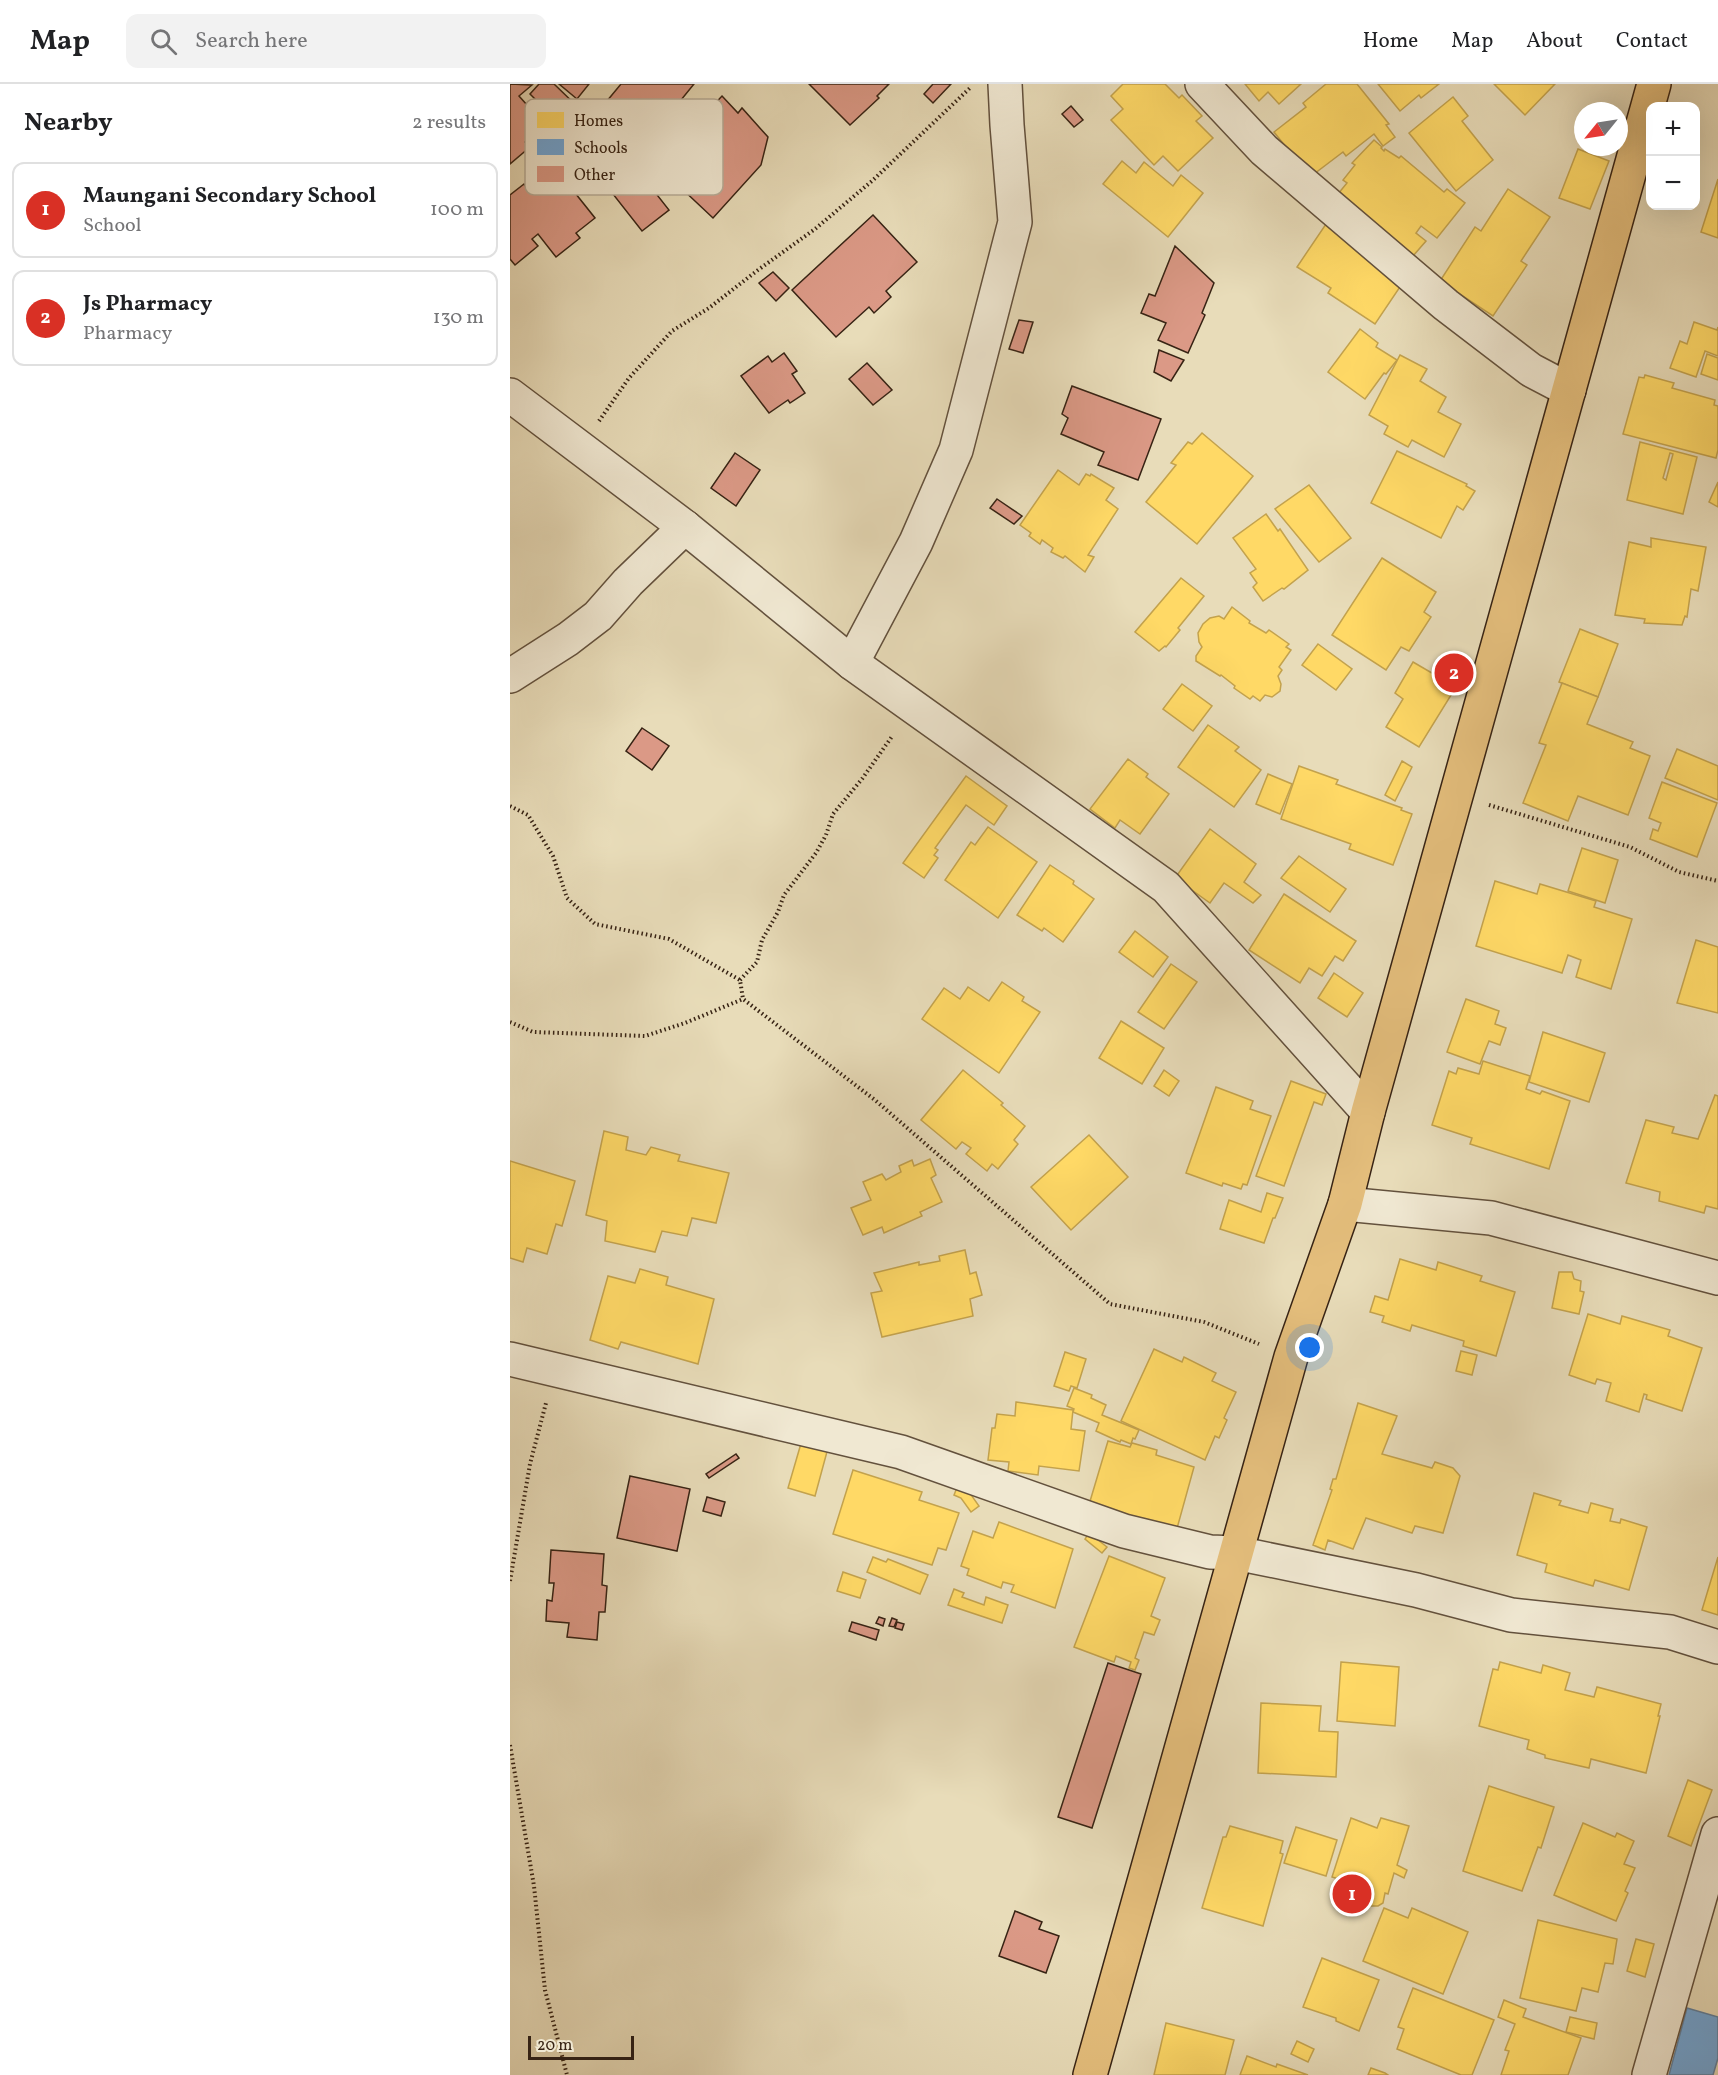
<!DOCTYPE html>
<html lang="en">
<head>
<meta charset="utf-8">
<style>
	:root { --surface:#fff; --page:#f2f2f2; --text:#202124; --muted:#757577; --line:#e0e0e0; --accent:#d93025 }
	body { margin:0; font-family:Vollkorn,serif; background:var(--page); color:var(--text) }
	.controls { position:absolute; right:18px; top:18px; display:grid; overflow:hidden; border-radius:12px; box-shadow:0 6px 24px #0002 }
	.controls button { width:54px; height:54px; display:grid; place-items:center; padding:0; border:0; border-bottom:2px solid var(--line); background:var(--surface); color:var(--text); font:30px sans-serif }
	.compass { position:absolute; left:1064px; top:18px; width:54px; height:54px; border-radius:50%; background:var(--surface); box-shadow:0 6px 24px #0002; rotate:240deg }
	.scale { position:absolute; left:18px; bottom:15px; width:106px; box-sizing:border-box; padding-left:6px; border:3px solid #372314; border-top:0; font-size:16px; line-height:21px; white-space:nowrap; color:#372314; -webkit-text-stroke:4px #f0e8d2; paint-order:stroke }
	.you { position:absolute; left:800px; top:1264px; width:21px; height:21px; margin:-15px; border:4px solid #fff; border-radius:50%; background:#1a73e8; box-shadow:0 0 0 9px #1a73e833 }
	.badge { display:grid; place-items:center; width:39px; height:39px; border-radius:50%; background:var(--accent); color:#fff; font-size:20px; font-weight:700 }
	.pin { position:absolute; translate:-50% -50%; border:3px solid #fff; box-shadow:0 2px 6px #0006 }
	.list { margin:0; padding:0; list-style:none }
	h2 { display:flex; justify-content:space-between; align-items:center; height:78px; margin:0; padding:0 24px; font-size:26px }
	h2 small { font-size:20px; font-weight:400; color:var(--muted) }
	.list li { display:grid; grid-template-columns:39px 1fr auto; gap:18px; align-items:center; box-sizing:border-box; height:96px; margin:0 12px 12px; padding:0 12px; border:2px solid var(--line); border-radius:12px }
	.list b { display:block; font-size:22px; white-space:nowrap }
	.list p { margin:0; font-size:20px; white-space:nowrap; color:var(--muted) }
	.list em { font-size:20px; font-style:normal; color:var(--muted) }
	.icon { flex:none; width:33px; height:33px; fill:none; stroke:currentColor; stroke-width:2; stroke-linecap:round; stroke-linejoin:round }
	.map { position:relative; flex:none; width:1208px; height:1991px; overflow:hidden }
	header { display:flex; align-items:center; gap:36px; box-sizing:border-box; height:84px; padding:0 30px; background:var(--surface); border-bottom:2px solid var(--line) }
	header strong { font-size:28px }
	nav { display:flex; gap:33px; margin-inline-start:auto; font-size:21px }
	.search { width:420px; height:54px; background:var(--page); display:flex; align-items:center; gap:15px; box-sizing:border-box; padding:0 21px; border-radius:12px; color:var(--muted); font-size:22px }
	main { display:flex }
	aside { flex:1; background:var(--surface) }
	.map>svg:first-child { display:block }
	.homes { fill:#ffd966; stroke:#c3a24d; stroke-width:1.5; fill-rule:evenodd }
	.schools { fill:#6fa8dc; stroke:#5e80a0; stroke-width:1.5 }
	.building { fill:#db9986; stroke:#372314; stroke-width:1.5 }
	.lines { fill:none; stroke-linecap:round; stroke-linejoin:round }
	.minor-casing { stroke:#63513d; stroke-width:36 }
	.major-casing { stroke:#372314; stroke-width:36 }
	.path { stroke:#372314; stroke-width:4; stroke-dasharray:1.5 3; stroke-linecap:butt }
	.minor { stroke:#f0e8d2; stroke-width:33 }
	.major { stroke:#e4be7c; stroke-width:33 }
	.key { fill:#f0e8d2; stroke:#b8ad99; stroke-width:1.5 }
	.key-label { font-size:16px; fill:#372314 }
</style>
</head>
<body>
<header>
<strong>Map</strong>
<div class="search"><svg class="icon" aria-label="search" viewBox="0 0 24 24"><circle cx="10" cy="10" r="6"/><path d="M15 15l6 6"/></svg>Search here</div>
<nav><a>Home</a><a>Map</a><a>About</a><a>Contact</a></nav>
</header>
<main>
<aside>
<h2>Nearby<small>2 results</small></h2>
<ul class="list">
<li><span class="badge">1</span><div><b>Maungani Secondary School</b><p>School</p></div><em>100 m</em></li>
<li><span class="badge">2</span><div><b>Js Pharmacy</b><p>Pharmacy</p></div><em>130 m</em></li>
</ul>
</aside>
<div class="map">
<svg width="1208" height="1991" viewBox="0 0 1208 1991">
	<rect width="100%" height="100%" fill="#e8dcb9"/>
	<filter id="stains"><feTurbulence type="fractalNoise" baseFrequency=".00333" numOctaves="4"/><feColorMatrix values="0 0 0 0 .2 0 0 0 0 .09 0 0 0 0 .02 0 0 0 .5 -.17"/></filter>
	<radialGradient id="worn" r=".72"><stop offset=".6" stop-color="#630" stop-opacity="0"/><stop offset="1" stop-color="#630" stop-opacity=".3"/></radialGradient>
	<g class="homes">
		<path d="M613 0H655L669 14 672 11 692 32 686 37 703 54 668 87 653 72 644 81 601 36 613 25 601 12Z"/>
		<path d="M735 0H791L769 20 758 8 749 17Z"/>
		<path d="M816 0H847L879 40 876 41 885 53 873 62 864 50 836 72 833 68 800 93 764 48 796 23 793 19Z"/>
		<path d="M868 0H929L911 14 909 11 890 27Z"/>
		<path d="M984 0H1045L1015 31Z"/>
		<path d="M943 13 958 32 952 37 983 76 946 107 899 49Z"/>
		<path d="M864 56 872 63 871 64 874 67 875 65 889 74 891 72 934 108 937 105 955 119 927 154 911 142 906 149 916 157 903 172 828 110 837 99 833 96 845 81 842 79Z"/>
		<path d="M1068 65 1099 77 1080 125 1049 114Z"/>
		<path d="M612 77 626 89 634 78 663 102 671 91 693 109 658 153 593 100Z"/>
		<path d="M1208 95V154L1191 148Z"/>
		<path d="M998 105 1040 133 1011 177 1017 181 983 232 930 197 965 143 971 147Z"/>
		<path d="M816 140 896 194 865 240 818 209 821 204 787 183Z"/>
		<path d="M1184 238 1207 246 1208 243V272L1195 267 1186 293 1160 284 1170 257 1177 260Z"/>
		<path d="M850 245 868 259 866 263 887 276 876 290 874 289 855 315 818 288Z"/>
		<path d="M1197 270 1208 274V296L1191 290Z"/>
		<path d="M890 271 917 285 910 297 936 313 928 328 951 340 934 373 902 356 898 363 874 350 878 342 859 331Z"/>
		<path d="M1135 291 1164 299 1162 304 1205 316 1204 321 1208 322V366L1206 374 1113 350 1129 293 1134 294Z"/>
		<path d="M692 349 743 392 687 460 636 418 666 381 661 379 678 358 682 360Z"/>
		<path d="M1130 358 1187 373 1173 430 1117 416ZM1160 369 1163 370 1156 396 1153 394Z"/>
		<path d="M887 367 957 400 956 402 965 407 953 426 947 422 931 454 861 419Z"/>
		<path d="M548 386 569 401 576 390 580 392 581 390 604 404 596 416 608 425 578 471 584 473 575 488 555 472 553 474 541 468 543 464 532 456 530 460 519 452 521 449 510 441Z"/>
		<path d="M1208 398V423L1199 418Z"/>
		<path d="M799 401 841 454 809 478 765 425Z"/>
		<path d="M756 430 768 447 770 445 798 486 774 505 772 504 753 517 743 503 747 499 740 489 746 485 723 454Z"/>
		<path d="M1141 454 1196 463 1188 507 1181 505 1177 533 1175 532 1172 541 1134 539 1135 535 1105 531 1119 458 1141 463Z"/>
		<path d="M872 474 926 508 914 528 921 533 899 567 891 563 876 586 822 551Z"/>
		<path d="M671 494 694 512 668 544 670 546 656 563 655 562 649 567 625 548Z"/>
		<path d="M722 523 740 537 739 539 756 549 759 546 779 560 776 563 781 566 769 583 772 586 768 592 771 600 770 607 762 613 755 611 750 617 743 612 740 615 724 604 725 602 711 591 710 592 686 577V572L692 563 689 558 688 549 693 540 700 534 709 532 714 535Z"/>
		<path d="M1070 545 1108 560 1088 613 1049 598Z"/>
		<path d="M808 560 842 585 826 606 792 581Z"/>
		<path d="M903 578 946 603 909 663 876 643 893 615 885 609Z"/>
		<path d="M1052 599 1088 613 1077 640 1123 658 1120 664 1140 672 1118 731 1068 712 1058 737 1013 719 1036 661 1029 659Z"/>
		<path d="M672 600 702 622 683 647 653 625Z"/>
		<path d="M698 641 729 663 725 667 751 686 724 723 668 683Z"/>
		<path d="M1167 665 1208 682V716L1155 694Z"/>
		<path d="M618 675 638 690 636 693 659 710 630 750 610 736 605 744 580 725Z"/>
		<path d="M892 677 902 683 885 717 875 711Z"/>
		<path d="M789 682 828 696 826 700 892 724 891 726 902 730 883 781 839 765 841 760 771 735Z"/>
		<path d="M758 690 782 700 770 730 746 720Z"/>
		<path d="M456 692 497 722 484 741 456 721 425 764 428 766 424 771 428 774 414 794 393 779Z"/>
		<path d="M1152 698 1207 719 1187 773 1140 755 1143 745 1148 747 1151 739 1139 734Z"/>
		<path d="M478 743 527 778 488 834 435 796 461 758 465 761Z"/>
		<path d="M700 745 746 780 734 798 751 811 743 819 714 799 700 819 665 794Z"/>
		<path d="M1072 764 1108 776 1095 819 1058 807Z"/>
		<path d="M789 772 836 805 820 828 771 794Z"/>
		<path d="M540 781 564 797 563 800 584 815 553 858 534 844 532 847 507 831Z"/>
		<path d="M985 797 1027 810 1030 800 1086 817 1084 823 1122 835 1101 905 1066 893 1071 876 1058 871 1052 889 966 862Z"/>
		<path d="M774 810 846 857 833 877 825 872 812 892 799 884 790 899 739 866Z"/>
		<path d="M625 847 658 873 643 893 609 868Z"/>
		<path d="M1186 856 1208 863V929L1167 919Z"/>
		<path d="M661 880 687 898 654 945 628 928Z"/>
		<path d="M824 889 853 909 837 933 808 914Z"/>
		<path d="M492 898 514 913 512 917 530 928 489 989 412 935 434 904 450 915 458 903 479 917Z"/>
		<path d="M956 915 989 927 985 940 996 944 990 961 979 957 970 980 937 968Z"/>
		<path d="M611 937 654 964 632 1000 589 974Z"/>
		<path d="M1033 948 1095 969 1079 1018 1019 998Z"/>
		<path d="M973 977 1020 992 1016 1005 1030 1010 1032 1007 1060 1017 1039 1085 960 1060 962 1054 922 1041 939 987 946 990 948 984 969 990Z"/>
		<path d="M453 986 493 1019 491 1021 515 1042 504 1056 508 1060 488 1085 482 1080 477 1087 456 1070 461 1064 452 1058 446 1065 411 1036Z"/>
		<path d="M654 986 669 997 659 1012 644 1002Z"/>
		<path d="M781 997 816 1010 812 1021 804 1018 774 1102 746 1092Z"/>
		<path d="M706 1003 743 1017 740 1025 761 1032 737 1101 733 1100 731 1105 713 1099 712 1102 676 1089Z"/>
		<path d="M1205 1011 1208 1012V1125L1196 1122 1194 1129 1149 1117 1150 1108 1116 1099 1136 1036 1164 1043 1162 1049 1188 1055Z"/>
		<path d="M94 1047 118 1053 116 1066 136 1071 141 1063 170 1071 168 1077 219 1089 206 1139 182 1134 177 1152 152 1147 145 1168 95 1157 97 1137 76 1131Z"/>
		<path d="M579 1051 618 1093 561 1146 521 1103Z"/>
		<path d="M420 1075 426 1091 421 1094 432 1118 410 1128 412 1132 374 1149 372 1143 353 1151 341 1124 361 1116 353 1098 372 1090 376 1096 391 1088 389 1082 402 1076 404 1082Z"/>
		<path d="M0 1077 65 1097 52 1142 46 1140 37 1170 17 1164 13 1178 0 1174Z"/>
		<path d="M757 1109 773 1114 765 1134H763L754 1159 710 1145 719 1116 751 1128Z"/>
		<path d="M455 1166 460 1190 466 1188 472 1211 460 1215 463 1232 372 1253 361 1209 372 1207 364 1189 409 1178V1181L430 1177 429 1172Z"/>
		<path d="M890 1175 926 1186 928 1178 972 1192 970 1197 1005 1208 986 1272 953 1262 954 1257 902 1241 900 1247 872 1238 874 1232 860 1228 865 1212 878 1216Z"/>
		<path d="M130 1185 158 1193 156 1201 204 1215 188 1280 111 1258 108 1265 80 1256 98 1192 125 1199Z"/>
		<path d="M1049 1188H1062L1064 1195 1071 1197 1070 1207 1074 1208 1069 1230 1042 1224Z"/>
		<path d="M1078 1230 1110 1240 1112 1232 1160 1246 1158 1252 1192 1264 1172 1327 1136 1315 1137 1311 1134 1310 1129 1328 1096 1317 1101 1299 1087 1295 1085 1300 1059 1291Z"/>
		<path d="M644 1265 672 1278 674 1273 706 1289 702 1297 726 1308 714 1334 717 1336 709 1354 705 1352 695 1376 611 1337Z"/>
		<path d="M951 1267 967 1271 962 1291 946 1287Z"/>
		<path d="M555 1268 576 1275 567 1304 561 1302 559 1307 544 1302Z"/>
		<path d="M564 1304 582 1311 581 1314 596 1321 592 1331 629 1346 625 1355 623 1354 621 1360 611 1356 610 1358 586 1347 589 1339 563 1328 564 1325 557 1322Z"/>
		<path d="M506 1318 563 1326 561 1345 575 1347 569 1387 529 1382 528 1391 498 1387 499 1378 478 1376 482 1344H485L487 1330 505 1332Z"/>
		<path d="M848 1319 887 1332 872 1370 922 1384 925 1378 943 1384 950 1392 933 1449 905 1442 902 1449 856 1434 843 1465 818 1456 815 1466 803 1461 822 1406 820 1405 823 1395H826Z"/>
		<path d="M292 1356 318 1364 305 1412 278 1404Z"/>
		<path d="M598 1357 620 1363 622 1359 647 1366 646 1371 684 1383 666 1448 578 1424Z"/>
		<path d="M343 1386 412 1408 409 1416 449 1429 436 1466 428 1464 422 1481 323 1450Z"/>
		<path d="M448 1401 457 1405 469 1422 461 1428 451 1414 444 1411Z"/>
		<path d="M1024 1409 1051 1417 1049 1421 1078 1429 1081 1419 1103 1425 1100 1437 1110 1439 1111 1435 1137 1443 1119 1506 1085 1496 1083 1502 1035 1488 1037 1480 1007 1471Z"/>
		<path d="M489 1438 563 1465 545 1524 501 1508 504 1501 493 1498 491 1504 457 1491 459 1485 451 1482 463 1447 483 1454Z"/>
		<path d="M579 1449 597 1463 592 1469 575 1455Z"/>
		<path d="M599 1472 655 1494 641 1532 650 1536 644 1551 634 1548 625 1574 629 1576 625 1586 619 1584 621 1578 606 1572 604 1578 564 1563Z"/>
		<path d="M363 1473 376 1478 378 1475 418 1491 410 1510 357 1488Z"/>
		<path d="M1208 1473V1531L1192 1526Z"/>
		<path d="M333 1488 356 1496 350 1514 327 1507Z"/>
		<path d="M444 1505 454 1509 452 1513 474 1521 476 1513 498 1521 492 1539 438 1521Z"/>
		<path d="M831 1578 889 1583 885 1642 827 1637Z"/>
		<path d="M990 1578 1031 1589 1033 1581 1060 1589 1055 1606 1084 1613 1087 1603 1151 1620 1148 1632H1150L1136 1689 1081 1675 1079 1684 1035 1674V1671L1017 1665 1019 1656 969 1642 983 1585 988 1586Z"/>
		<path d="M751 1619 811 1622 809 1647 828 1648 826 1693 748 1689Z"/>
		<path d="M1178 1696 1202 1706 1181 1762 1158 1752Z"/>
		<path d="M979 1702 1044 1723 1031 1764 1028 1763 1012 1807 953 1787Z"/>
		<path d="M841 1734 867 1744 871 1734 899 1742 887 1781 897 1786 894 1794 884 1789 878 1810 875 1809 873 1819 868 1822H859L852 1816 858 1804 822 1793Z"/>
		<path d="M1073 1739 1105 1753 1107 1749 1124 1757 1114 1780 1125 1784 1115 1807 1118 1809 1106 1837 1044 1811Z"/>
		<path d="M720 1742 773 1757 770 1769 773 1770 753 1842 692 1824 713 1753H716Z"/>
		<path d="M786 1743 827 1756 816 1792 774 1779Z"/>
		<path d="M874 1824 898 1834 902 1824 958 1848 933 1910 853 1877Z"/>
		<path d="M1028 1836 1107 1855 1103 1880 1095 1879 1088 1908 1072 1904 1066 1927 1010 1914Z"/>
		<path d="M1126 1855 1144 1860 1135 1893 1117 1887Z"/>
		<path d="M812 1874 869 1896 849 1947 826 1937V1934L793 1923Z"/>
		<path d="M903 1904 984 1936 962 1991H951L887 1965 894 1945 888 1943Z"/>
		<path d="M994 1916 1016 1925 1013 1933 1071 1954 1058 1991H991L999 1967 995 1966 1005 1940 988 1933Z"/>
		<path d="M1060 1933 1087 1939 1084 1955 1056 1948Z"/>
		<path d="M656 1939 724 1956 715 1991H644Z"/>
		<path d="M787 1957 804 1965 798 1978 781 1970Z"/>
		<path d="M737 1972 766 1983 767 1980 798 1991H730Z"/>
		<path d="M861 1984 875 1989 878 1991H858Z"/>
	</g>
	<path class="schools" d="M1177 1924 1208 1933V1974L1203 1991H1159Z"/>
	<g class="building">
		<path d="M0 0 22 1 9 12 34 40 15 58 20 63 0 80Z"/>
		<path d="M29 0H44L71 26 54 44 20 10Z"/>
		<path d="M49 0H79L67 15Z"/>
		<path d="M111 0H184L136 59 92 23Z"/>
		<path d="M299 0H379L367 12 369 14 340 41Z"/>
		<path d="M423 0H441L423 19 414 10Z"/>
		<path d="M212 12 228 29 232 24 258 53 251 81 203 134 152 86 181 53 177 49Z"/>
		<path d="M561 22 573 36 564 43 552 30Z"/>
		<path d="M115 70 159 126 132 147 88 91Z"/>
		<path d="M46 85 85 134 66 149 70 154 46 173 28 150 22 155 28 162 5 181 0 175V111L14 100 19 107Z"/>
		<path d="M363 131 407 178 376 207 381 213 364 229 359 223 326 253 282 206Z"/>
		<path d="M665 162 704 199 692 229 695 231 678 269 648 256 656 239 631 229 639 210 645 212Z"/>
		<path d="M263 188 279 204 266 217 249 199Z"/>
		<path d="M509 236 523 238 513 269 499 265Z"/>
		<path d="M649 266 674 276 661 297 644 288Z"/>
		<path d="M274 269 287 287 282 290 295 309 280 319 278 316 259 329 231 292 258 272 262 278Z"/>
		<path d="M357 279 382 306 363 321 339 295Z"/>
		<path d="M562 302 651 335 628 396 588 381 594 368 551 350 558 334 552 330Z"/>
		<path d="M225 369 250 386 226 422 201 404Z"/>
		<path d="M487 415 512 432 504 440 480 424Z"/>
		<path d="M132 644 159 662 142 686 116 667Z"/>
		<path d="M226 1370 229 1374 199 1394 196 1390Z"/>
		<path d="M120 1392 180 1405 167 1467 107 1454Z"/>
		<path d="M197 1413 215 1418 211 1432 193 1427Z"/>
		<path d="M41 1466 94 1470 92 1501 97 1502 95 1528H89L87 1556 57 1553 59 1539 36 1537 37 1516 42 1517 44 1499H39Z"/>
		<path d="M369 1533 375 1535 373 1542 366 1539Z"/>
		<path d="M382 1534 387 1536 384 1543 379 1542Z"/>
		<path d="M342 1538 369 1546 366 1556 339 1547Z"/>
		<path d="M387 1538 394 1540 392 1546 385 1544Z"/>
		<path d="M598 1579 631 1590 582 1744 548 1733Z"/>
		<path d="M505 1827 532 1838 529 1845 549 1852 536 1889 489 1872Z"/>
	</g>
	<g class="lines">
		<g class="minor-casing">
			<g id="minor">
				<path d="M692 0 754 66 936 221 1021 286 1059 306"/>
				<path d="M0 311 175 443 342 579 656 803 858 1028"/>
				<path d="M342 579 406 458 446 366 505 138 497 41 495 0"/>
				<path d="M0 592 58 555 88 532 118 498 175 443"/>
				<path d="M835 1120 981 1134 1208 1194"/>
				<path d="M0 1275 391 1368 614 1447 700 1468 726 1469 906 1506 1001 1531 1160 1548 1208 1563"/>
				<path d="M1139 1991 1208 1750"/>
			</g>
		</g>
		<g class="major-casing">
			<path id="major" d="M580 1991 781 1273 835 1120 858 1028 1144 0"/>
		</g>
		<g class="path">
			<path d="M89 337 119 294 162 247 199 224 248 186 305 145 362 97 461 3"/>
			<path d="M979 721 1120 763 1169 788 1208 797"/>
			<path d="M0 722 18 731 43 772 57 814 85 840 159 855 230 896 233 915 365 1016 600 1220 694 1238 749 1260"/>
			<path d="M230 896 247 878 252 856 268 828 274 811 306 769 316 751 323 730 352 695 383 651"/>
			<path d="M0 938 23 948 135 952 175 939 233 915"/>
			<path d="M0 1497 20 1380 36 1319"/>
			<path d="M0 1661 24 1802 35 1906 57 1991"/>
		</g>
		<use href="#minor" class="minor"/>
		<use href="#major" class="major"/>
	</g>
	<rect x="15" y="15" width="198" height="96" rx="9" class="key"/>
	<rect x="27" y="28" width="27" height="16" fill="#ffd966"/>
	<rect x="27" y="55" width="27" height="16" fill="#6fa8dc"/>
	<rect x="27" y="82" width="27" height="16" fill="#db9986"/>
	<g class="key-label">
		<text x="64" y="42">Homes</text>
		<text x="64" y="69">Schools</text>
		<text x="64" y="96">Other</text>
	</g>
	<rect width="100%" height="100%" filter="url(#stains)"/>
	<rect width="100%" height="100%" fill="url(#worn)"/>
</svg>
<div class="controls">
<button>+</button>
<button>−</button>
</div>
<svg class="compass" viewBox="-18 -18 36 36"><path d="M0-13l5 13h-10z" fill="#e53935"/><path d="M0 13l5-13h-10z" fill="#757577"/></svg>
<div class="scale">20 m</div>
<div class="you"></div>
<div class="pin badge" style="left:842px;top:1810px">1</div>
<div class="pin badge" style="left:944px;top:589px">2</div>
</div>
</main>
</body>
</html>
